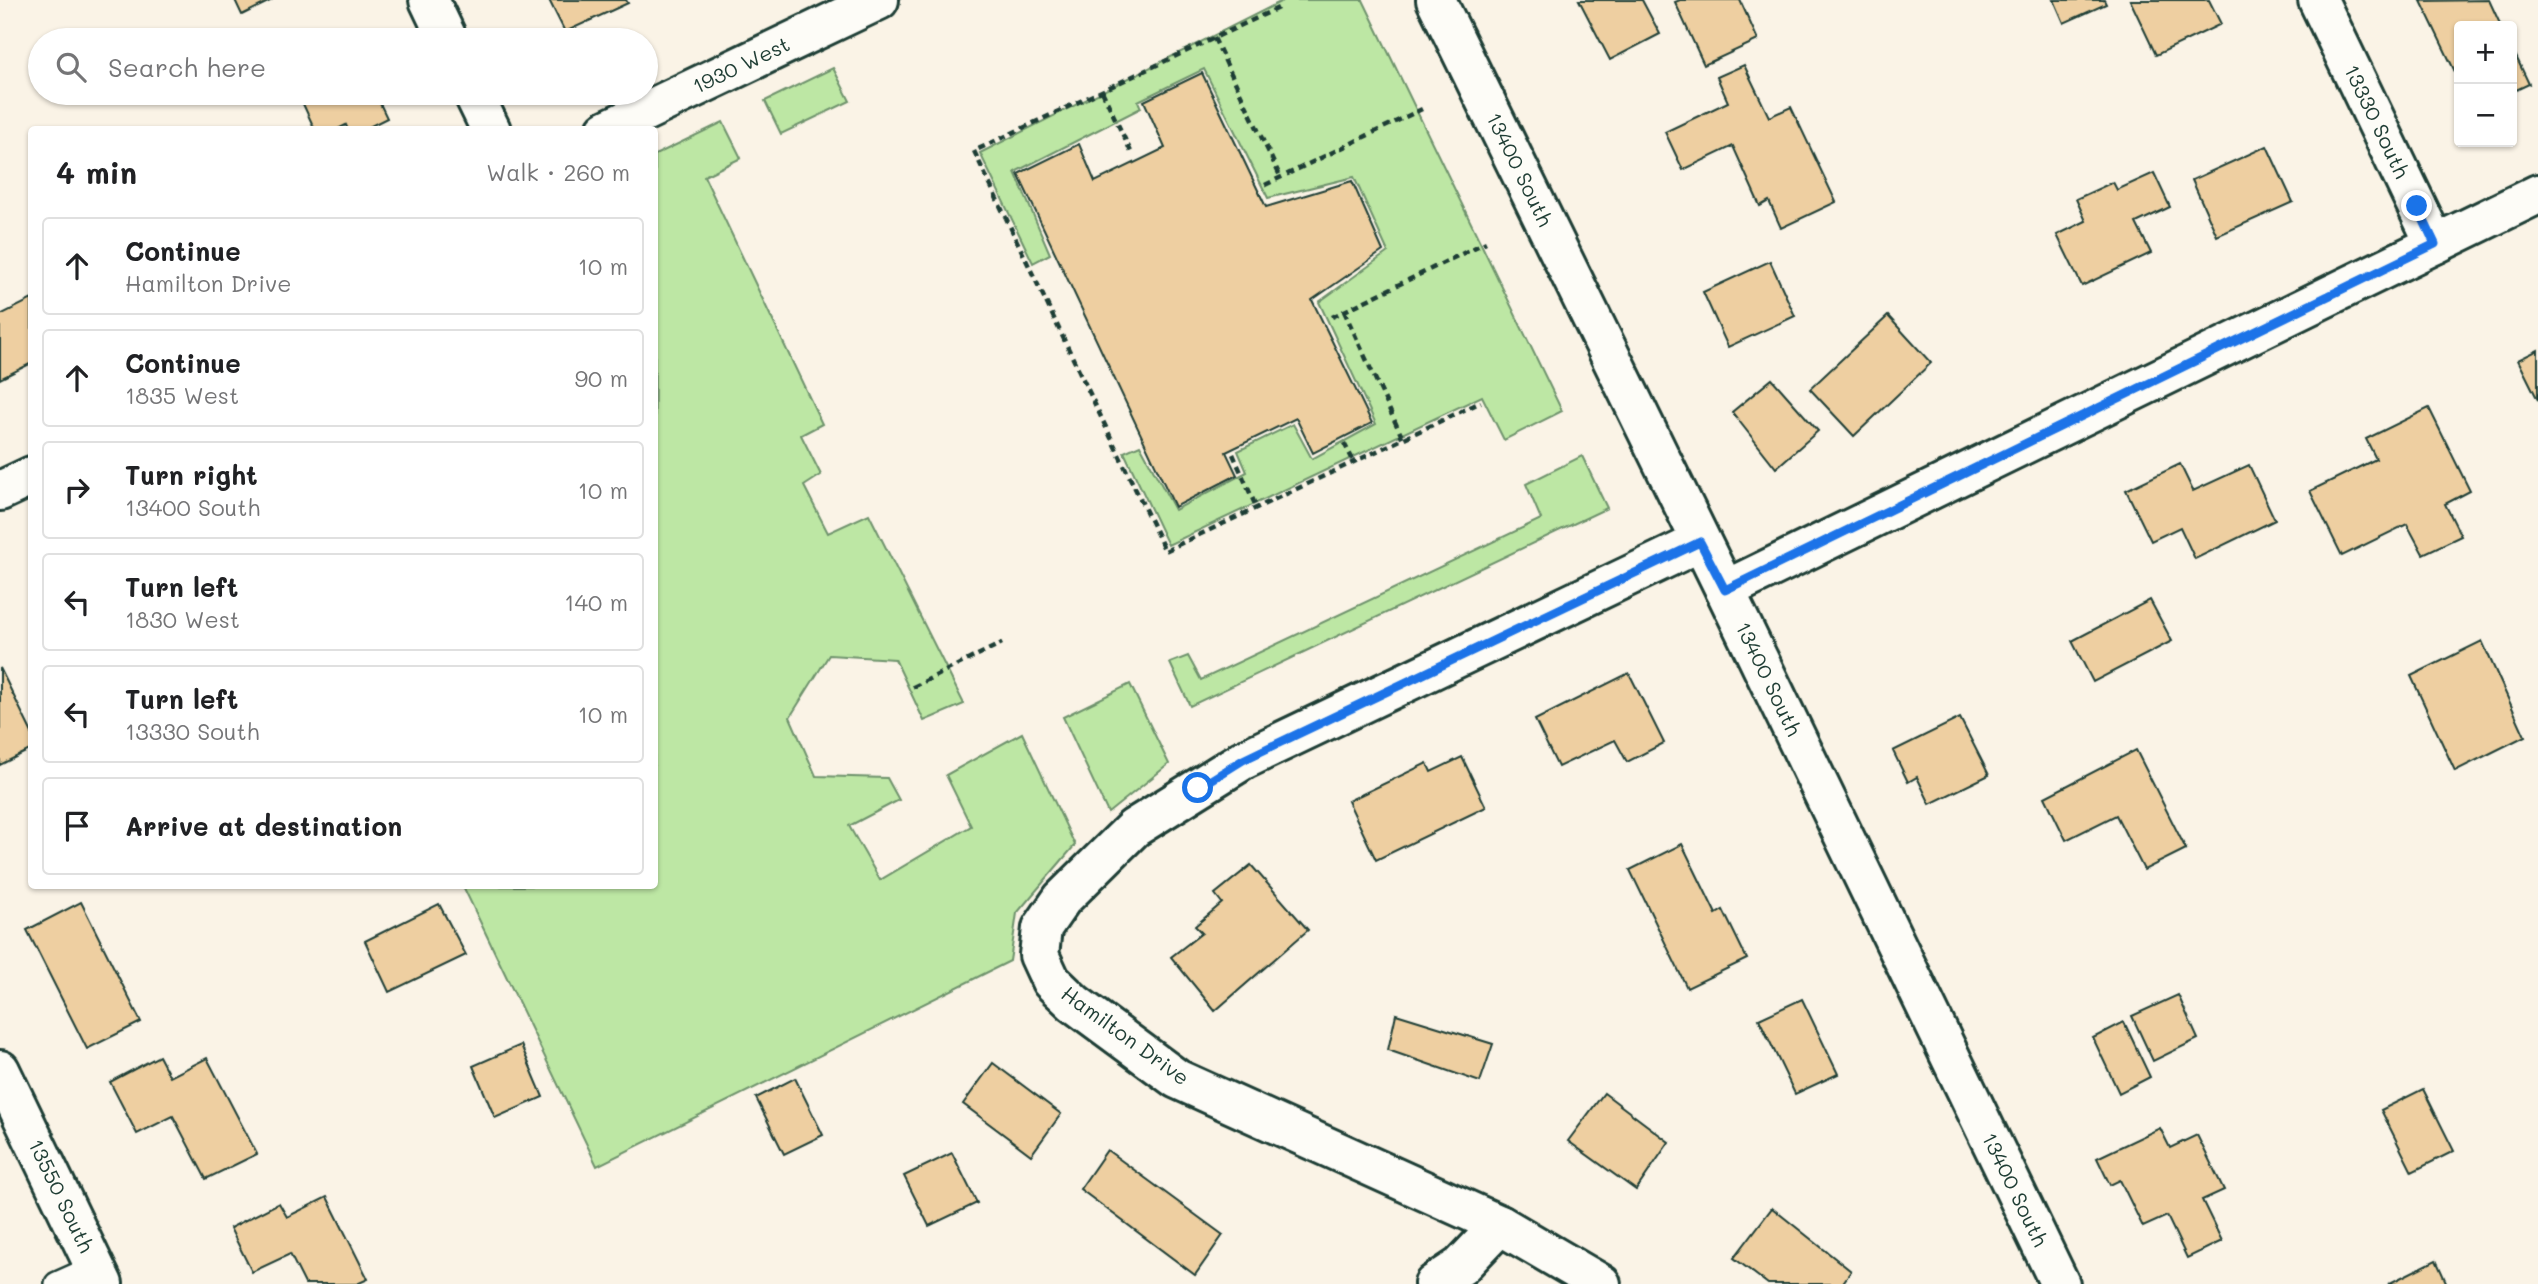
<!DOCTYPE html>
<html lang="en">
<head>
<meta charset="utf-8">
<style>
	:root { --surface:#fff; --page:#f2f2f2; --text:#202124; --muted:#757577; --line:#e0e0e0 }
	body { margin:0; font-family:Mali,sans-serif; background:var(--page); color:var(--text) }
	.controls { position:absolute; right:21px; top:21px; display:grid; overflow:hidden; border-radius:7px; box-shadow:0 2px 5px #0004 }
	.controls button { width:63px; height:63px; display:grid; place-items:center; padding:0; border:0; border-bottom:2px solid var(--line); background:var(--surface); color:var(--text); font:35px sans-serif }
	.stop { position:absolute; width:21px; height:21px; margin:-16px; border:5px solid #1a73e8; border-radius:50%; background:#fff }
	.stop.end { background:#1a73e8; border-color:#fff; box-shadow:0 2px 7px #0008 }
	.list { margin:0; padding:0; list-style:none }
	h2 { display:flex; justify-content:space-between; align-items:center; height:91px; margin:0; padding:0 28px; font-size:30px }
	h2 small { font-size:23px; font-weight:400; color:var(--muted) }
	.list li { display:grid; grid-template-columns:46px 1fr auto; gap:21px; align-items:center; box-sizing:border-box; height:98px; margin:0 14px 14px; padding:0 14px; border:2px solid var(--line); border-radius:7px }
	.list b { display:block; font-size:26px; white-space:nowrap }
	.list p { margin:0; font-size:23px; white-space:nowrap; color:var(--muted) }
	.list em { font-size:23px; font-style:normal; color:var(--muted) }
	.icon { flex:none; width:38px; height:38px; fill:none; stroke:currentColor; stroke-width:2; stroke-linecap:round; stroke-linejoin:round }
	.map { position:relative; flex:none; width:2538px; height:1284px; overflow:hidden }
	.search { position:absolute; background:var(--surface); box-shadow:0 2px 5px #0004; left:28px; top:28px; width:630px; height:77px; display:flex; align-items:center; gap:18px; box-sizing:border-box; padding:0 24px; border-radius:38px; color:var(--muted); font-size:26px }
	.panel { position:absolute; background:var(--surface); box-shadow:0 2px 5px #0004; left:28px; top:126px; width:630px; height:763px; border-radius:7px }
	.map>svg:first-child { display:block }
	.green { fill:#bde7a4; stroke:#6e926c; stroke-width:2 }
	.building { fill:#eecfa1; stroke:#1f3d34; stroke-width:2 }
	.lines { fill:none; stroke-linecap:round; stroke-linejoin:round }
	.lane-casing { stroke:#1f3d34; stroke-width:28 }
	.street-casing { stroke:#1f3d34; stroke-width:44 }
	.secondary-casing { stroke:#1f3d34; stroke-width:44 }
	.path { stroke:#1f3d34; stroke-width:4.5; stroke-dasharray:7 5; stroke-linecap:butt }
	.lane { stroke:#fdfcf7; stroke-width:23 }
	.street { stroke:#fdfcf7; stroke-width:38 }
	.secondary { stroke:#fdfcf7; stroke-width:38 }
	.route { stroke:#1a73e8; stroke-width:9 }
	.labels { text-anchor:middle; stroke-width:7; stroke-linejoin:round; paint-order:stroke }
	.street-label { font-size:21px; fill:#1f3d34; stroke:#fdfcf7 }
</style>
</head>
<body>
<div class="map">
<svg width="2538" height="1284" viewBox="0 0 2538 1284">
	<rect width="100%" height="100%" fill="#faf3e6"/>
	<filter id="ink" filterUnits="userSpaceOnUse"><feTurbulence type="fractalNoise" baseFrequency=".0143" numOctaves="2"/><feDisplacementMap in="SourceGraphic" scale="14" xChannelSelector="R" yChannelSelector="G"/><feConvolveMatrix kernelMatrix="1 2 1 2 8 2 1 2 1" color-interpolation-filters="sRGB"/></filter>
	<g filter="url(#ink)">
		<g class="green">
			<path d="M1284 0H1363L1562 411 1504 440 1482 396 1168 545 1124 452 1140 445 1175 510 1247 472 1238 451 1293 424 1312 459 1376 424 1319 302 1388 252 1354 177 1268 198 1204 69 1138 101 1141 108 1015 172 1050 254 1033 263 980 153Z"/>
			<path d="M833 68 850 101 781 134 765 101Z"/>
			<path d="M723 122 741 158 704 176 822 424 801 435 821 475 804 486 828 533 869 514 964 704 924 721 895 659 829 655 790 717 816 776 887 778 899 800 849 826 880 880 971 826 946 775 1022 733 1075 845 1017 913 1010 961 597 1166 463 886H654L655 155Z"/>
			<path d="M1582 456 1607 508 1190 706 1170 663 1188 656 1201 680 1541 519 1526 484Z"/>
			<path d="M1130 684 1169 764 1108 813 1063 717Z"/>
		</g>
		<g class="building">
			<path d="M235 0H272L242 15Z"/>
			<path d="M549 0H626L628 3 565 32Z"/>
			<path d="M1579 0H1642L1660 34 1610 60Z"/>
			<path d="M1680 0H1740L1758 40 1704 65 1675 2Z"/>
			<path d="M2054 0H2104L2106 4 2064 23Z"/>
			<path d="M2130 0H2209L2221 24 2156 55Z"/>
			<path d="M2489 0 2501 26H2459V80L2421 1Z"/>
			<path d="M2512 48 2529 84 2512 92Z"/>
			<path d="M1744 65 1769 117 1791 107 1836 202 1781 228 1769 201 1760 206 1733 146 1683 170 1665 132 1728 102 1717 77Z"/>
			<path d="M1202 73 1266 207 1352 181 1383 251 1312 300 1372 423 1313 453 1296 418 1226 452 1237 475 1175 507 1018 174 1079 144 1095 182 1165 148 1144 101Z"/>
			<path d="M298 93H375L387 118 363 130H348L346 125 336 130H315Z"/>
			<path d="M2267 146 2293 202 2217 236 2192 180Z"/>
			<path d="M2154 173 2170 207 2136 223 2151 253 2082 286 2057 235 2086 221 2076 199 2113 182 2117 190Z"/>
			<path d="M1770 261 1795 316 1728 347 1703 292Z"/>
			<path d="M32 299V363L0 379V315Z"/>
			<path d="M1888 316 1931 363 1854 436 1810 389Z"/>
			<path d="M2538 350V400L2518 360Z"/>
			<path d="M1772 379 1818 431 1776 468 1732 412Z"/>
			<path d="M2429 408 2470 491 2445 504 2461 536 2423 554 2407 524 2342 556 2310 491 2376 459 2366 439Z"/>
			<path d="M2180 464 2193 491 2249 465 2275 520 2195 559 2180 527 2151 541 2126 490Z"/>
			<path d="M2150 600 2172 641 2093 682 2072 641Z"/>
			<path d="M2482 641 2525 736 2455 771 2411 676Z"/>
			<path d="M0 668 32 733V749L0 765Z"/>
			<path d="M1629 673 1664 743 1627 762 1615 740 1558 767 1535 720Z"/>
			<path d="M1960 718 1989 775 1930 804 1917 777 1908 782 1893 751Z"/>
			<path d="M2136 750 2186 849 2144 870 2116 815 2066 840 2045 797Z"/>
			<path d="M1462 757 1486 807 1376 860 1348 801 1427 763 1431 772Z"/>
			<path d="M1682 844 1716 914 1723 910 1747 959 1687 988 1630 870Z"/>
			<path d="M1251 865 1308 930 1215 1011 1171 957 1202 933 1195 926 1222 903 1215 894Z"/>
			<path d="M81 902 141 1022 87 1049 27 930Z"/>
			<path d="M439 904 466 955 389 992 365 941Z"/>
			<path d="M2178 995 2198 1039 2153 1061 2132 1016Z"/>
			<path d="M1802 999 1838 1074 1795 1094 1759 1019Z"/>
			<path d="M1396 1014 1493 1044 1480 1082 1388 1050Z"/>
			<path d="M2124 1022 2150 1077 2119 1093 2093 1038Z"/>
			<path d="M521 1045 543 1097 495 1118 473 1066Z"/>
			<path d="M159 1056 170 1077 207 1058 257 1154 206 1179 173 1116 137 1134 110 1082Z"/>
			<path d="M993 1063 1061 1114 1031 1155 963 1104Z"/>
			<path d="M795 1078 823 1135 784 1154 756 1098Z"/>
			<path d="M2423 1089 2454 1151 2412 1172 2381 1110Z"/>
			<path d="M1604 1093 1669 1142 1636 1190 1568 1141Z"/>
			<path d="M2160 1128 2170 1148 2197 1135 2224 1190 2202 1200 2222 1241 2187 1258 2167 1216 2143 1227 2120 1180 2110 1185 2097 1158Z"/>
			<path d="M1107 1150 1223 1235 1195 1275 1080 1189Z"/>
			<path d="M952 1153 977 1203 929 1226 904 1176Z"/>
			<path d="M327 1197 368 1279 357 1284H305L290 1254 252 1272 230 1228 279 1203 287 1217Z"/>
			<path d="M1772 1208 1851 1271 1842 1284H1768L1734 1258Z"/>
			<path d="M2436 1260 2447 1284H2388Z"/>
		</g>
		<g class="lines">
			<g class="lane-casing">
				<path id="lane" d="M57 1284 95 1267"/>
			</g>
			<g class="street-casing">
				<g id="street">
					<path d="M429 0 448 40"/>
					<path id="s1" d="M2318 0 2435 244"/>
					<path d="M473 93 491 130"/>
					<path id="s2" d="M606 130 879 0"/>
					<path d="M0 491 32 476"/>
					<path d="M1725 590 2538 194"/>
					<path id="s3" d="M0 1070 103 1284"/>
					<path d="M1434 1284 1461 1266 1500 1225"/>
					<path d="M1601 1284 1500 1225 1177 1079 1074 1003 1051 981 1039 955 1042 928 1062 899 1134 828 1243 760 1700 542"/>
				</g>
			</g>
			<g class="secondary-casing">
				<g id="secondary">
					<path id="s4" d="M1436 0 1725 590 2060 1284"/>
				</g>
			</g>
			<g class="path">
				<path d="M1278 8 974 151 1165 551 1481 402"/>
				<path d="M1214 38 1281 178"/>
				<path d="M1102 91 1133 156"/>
				<path d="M1265 185 1422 109"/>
				<path d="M1344 311 1403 439"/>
				<path d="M1332 317 1486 242"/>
				<path d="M1344 443 1354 462"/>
				<path d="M1233 454 1257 509"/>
				<path d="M913 687 1002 643"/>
			</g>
			<use href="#lane" class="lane"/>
			<use href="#street" class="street"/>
			<use href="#secondary" class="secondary"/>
		</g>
	</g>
	<g class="lines" filter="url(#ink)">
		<path class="route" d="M1198 788 1243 760 1700 542 1725 590 2435 244 2417 206"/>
	</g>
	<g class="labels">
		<g class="street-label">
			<text dy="7" stroke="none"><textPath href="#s2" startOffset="150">1930 West</textPath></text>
			<text dy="7" stroke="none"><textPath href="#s1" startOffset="135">13330 South</textPath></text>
			<text dy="7" stroke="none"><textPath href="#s4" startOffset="189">13400 South</textPath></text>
			<text dy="7" stroke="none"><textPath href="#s4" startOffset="756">13400 South</textPath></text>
			<text transform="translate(1125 1036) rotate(36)" y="7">Hamilton Drive</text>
			<text dy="7" stroke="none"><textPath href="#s4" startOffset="1323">13400 South</textPath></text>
			<text dy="7" stroke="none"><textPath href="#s3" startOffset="140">13550 South</textPath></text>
		</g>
	</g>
</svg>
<div class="controls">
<button>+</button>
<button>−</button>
</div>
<div class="stop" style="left:1198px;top:788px"></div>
<div class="stop end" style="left:2417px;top:206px"></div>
<div class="search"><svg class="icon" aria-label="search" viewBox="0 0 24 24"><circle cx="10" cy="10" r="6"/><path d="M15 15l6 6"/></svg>Search here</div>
<section class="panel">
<h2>4 min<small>Walk · 260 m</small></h2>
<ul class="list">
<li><svg class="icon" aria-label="ahead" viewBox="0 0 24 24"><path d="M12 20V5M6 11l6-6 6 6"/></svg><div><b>Continue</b><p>Hamilton Drive</p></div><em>10 m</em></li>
<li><svg class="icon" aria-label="ahead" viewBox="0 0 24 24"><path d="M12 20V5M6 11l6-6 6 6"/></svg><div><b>Continue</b><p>1835 West</p></div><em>90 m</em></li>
<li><svg class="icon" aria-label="right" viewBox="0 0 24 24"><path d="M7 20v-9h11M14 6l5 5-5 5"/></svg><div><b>Turn right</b><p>13400 South</p></div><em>10 m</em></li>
<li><svg class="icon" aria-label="left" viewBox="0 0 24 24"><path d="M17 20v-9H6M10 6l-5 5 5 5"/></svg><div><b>Turn left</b><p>1830 West</p></div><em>140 m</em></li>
<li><svg class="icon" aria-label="left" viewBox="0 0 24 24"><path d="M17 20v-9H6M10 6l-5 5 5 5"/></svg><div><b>Turn left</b><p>13330 South</p></div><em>10 m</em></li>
<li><svg class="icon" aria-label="arrive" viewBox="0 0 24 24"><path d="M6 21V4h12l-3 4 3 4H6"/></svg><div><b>Arrive at destination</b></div></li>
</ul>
</section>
</div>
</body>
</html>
